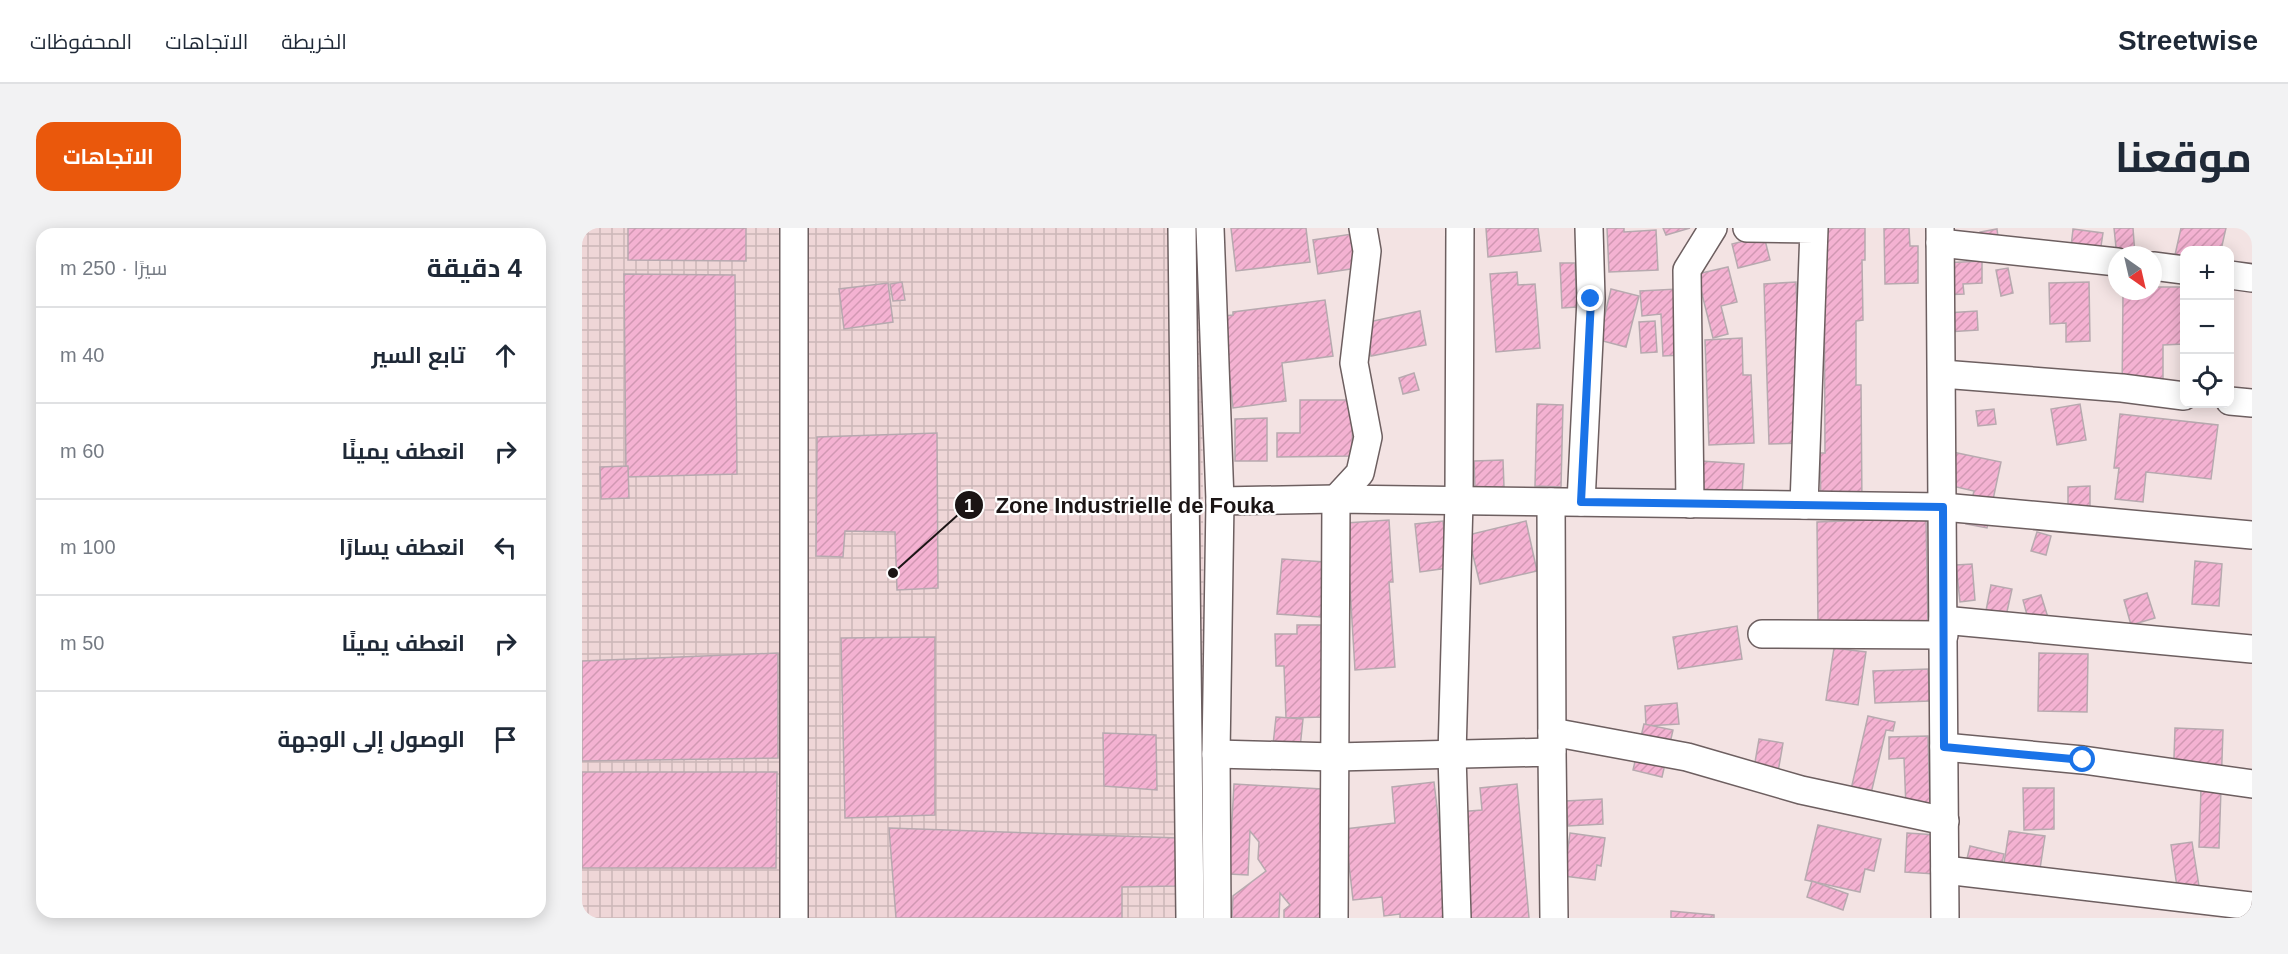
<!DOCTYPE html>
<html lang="ar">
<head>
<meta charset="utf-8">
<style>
	:root { --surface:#fff; --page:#f2f2f3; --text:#1f2937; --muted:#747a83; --line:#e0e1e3; --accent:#ea580c }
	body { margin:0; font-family:Arial,Cairo,sans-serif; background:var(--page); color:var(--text); direction:rtl }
	.controls { position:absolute; right:18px; top:18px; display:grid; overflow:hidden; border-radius:12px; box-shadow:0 3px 15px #0003 }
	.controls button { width:54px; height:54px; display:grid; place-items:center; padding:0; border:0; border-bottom:2px solid var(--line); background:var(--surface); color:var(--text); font:30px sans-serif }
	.compass { position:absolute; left:1526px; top:18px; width:54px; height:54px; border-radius:50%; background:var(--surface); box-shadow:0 3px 15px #0003; rotate:146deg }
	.stop { position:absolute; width:18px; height:18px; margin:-14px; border:4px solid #1a73e8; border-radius:50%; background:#fff }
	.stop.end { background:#1a73e8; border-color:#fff; box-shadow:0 2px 6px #0008 }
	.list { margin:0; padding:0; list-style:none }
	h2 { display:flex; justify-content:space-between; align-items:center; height:78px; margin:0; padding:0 24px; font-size:26px }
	h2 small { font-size:20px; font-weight:400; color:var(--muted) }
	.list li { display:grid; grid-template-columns:39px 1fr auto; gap:18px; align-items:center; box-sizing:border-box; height:96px; padding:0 24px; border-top:2px solid var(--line) }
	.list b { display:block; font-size:22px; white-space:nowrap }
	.list em { font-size:20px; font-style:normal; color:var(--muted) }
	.icon { flex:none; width:33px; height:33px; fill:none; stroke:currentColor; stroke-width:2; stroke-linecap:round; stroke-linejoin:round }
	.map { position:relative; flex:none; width:1670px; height:690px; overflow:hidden; direction:ltr; border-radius:18px }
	header { display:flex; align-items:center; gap:36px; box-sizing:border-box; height:84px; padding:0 30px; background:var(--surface); border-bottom:2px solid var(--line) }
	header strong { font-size:28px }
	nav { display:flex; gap:33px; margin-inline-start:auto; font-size:21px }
	.intro { display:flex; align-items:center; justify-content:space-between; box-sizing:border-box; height:144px; padding:0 36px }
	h1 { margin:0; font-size:42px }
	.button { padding:15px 27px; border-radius:18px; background:var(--accent); color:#fff; font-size:21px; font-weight:700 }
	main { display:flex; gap:36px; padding:0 36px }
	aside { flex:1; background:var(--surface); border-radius:18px; box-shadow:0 3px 15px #0003 }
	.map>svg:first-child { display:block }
	.industrial { fill:url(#industrial-grid) }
	.building { fill:url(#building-hatch); stroke:#b7a9af; stroke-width:1.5 }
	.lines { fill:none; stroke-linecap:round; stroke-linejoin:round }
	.minor-casing { stroke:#6d5f60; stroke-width:30 }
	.minor { stroke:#fff; stroke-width:27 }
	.route { stroke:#1a73e8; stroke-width:8 }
	.leader { fill:none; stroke:#1b1515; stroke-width:2 }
	.callout-dot { fill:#1b1515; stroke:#fff; stroke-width:2 }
	.mark-label { font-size:18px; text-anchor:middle; font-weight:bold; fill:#fff }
	.callout-label { font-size:22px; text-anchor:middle; font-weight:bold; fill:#1b1515; stroke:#fff; stroke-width:4.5; stroke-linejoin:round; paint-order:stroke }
</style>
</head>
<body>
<header>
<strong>Streetwise</strong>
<nav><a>الخريطة</a><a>الاتجاهات</a><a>المحفوظات</a></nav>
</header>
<div class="intro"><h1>موقعنا</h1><a class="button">الاتجاهات</a></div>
<main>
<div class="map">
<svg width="1670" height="690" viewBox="0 0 1670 690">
	<defs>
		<pattern id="industrial-grid" width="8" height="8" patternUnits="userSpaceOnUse" patternTransform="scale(1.5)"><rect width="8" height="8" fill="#efd6d7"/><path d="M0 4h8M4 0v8" fill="none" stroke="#ccb7b8"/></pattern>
		<pattern id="building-hatch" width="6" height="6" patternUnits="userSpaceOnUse" patternTransform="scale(1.5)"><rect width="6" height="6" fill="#f4b2d2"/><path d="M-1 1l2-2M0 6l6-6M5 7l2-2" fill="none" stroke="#d198b3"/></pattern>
	</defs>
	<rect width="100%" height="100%" fill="#f3e3e3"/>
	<path class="industrial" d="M0 0H619L624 690H0Z"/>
	<g class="building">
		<path d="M46 0H164V33L46 32Z"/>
		<path d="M649 0H724L728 34 654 43Z"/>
		<path d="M904 0H956L959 23 906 29Z"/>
		<path d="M1025 0H1042V4L1074 2 1076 42 1027 44Z"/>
		<path d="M1081 0H1108L1084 7Z"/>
		<path d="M1242 0H1283V32H1280L1281 92 1274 93V157H1279L1280 281H1239L1238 225H1243Z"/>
		<path d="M1302 0H1327L1328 18H1336V55L1303 56Z"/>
		<path d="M1532 0H1551L1553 27H1535V29Z"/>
		<path d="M1599 0H1644L1639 22H1602V48L1589 45Z"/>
		<path d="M1415 1 1417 17 1400 19 1398 4Z"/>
		<path d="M1491 1 1521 5 1517 31 1488 28Z"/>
		<path d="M770 6 775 40 736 46 731 12Z"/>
		<path d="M1182 8 1188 32 1156 40 1150 16Z"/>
		<path d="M1400 33V55L1381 56 1382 66 1361 67 1360 35Z"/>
		<path d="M978 35H993L995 79 980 80Z"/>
		<path d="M1146 39 1155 74 1139 78 1146 106 1131 110 1115 46Z"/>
		<path d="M1426 40 1431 65 1419 68 1414 42Z"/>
		<path d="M935 44 936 57 953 56 958 120 914 124 908 46Z"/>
		<path d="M42 46 153 47 155 246 44 249Z"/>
		<path d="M320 54 323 72 311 73 308 56Z"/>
		<path d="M1214 54 1220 215 1187 216 1182 56Z"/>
		<path d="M1507 54 1508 113 1484 114V95L1468 96 1467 55Z"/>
		<path d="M306 55 311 94 262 101 257 61Z"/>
		<path d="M1571 59H1602V116L1581 117V170H1540L1541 63H1571Z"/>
		<path d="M1029 61 1057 68 1044 119 1017 112Z"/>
		<path d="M1096 61 1100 127 1081 128 1079 86 1060 88 1058 63Z"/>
		<path d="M743 72 751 128 700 135 704 173 651 180 646 135 633 89 651 87V84Z"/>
		<path d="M838 83 844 117 789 128 782 95Z"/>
		<path d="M1395 83 1396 102 1365 104 1364 85Z"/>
		<path d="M1073 93 1075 124 1059 125 1057 94Z"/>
		<path d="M1160 110 1161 147H1169L1172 215 1127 217 1123 112Z"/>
		<path d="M832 145 837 162 821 166 817 150Z"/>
		<path d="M718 172H771L770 228 695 229V205H718Z"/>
		<path d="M955 176 981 177 979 259 953 258Z"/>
		<path d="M1498 176 1504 212 1475 217 1469 181Z"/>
		<path d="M1412 181 1414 196 1396 198 1394 183Z"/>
		<path d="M1538 186 1636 197 1629 251 1564 244 1561 274 1533 271 1537 240H1532Z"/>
		<path d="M685 190V233H653V191Z"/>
		<path d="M355 205 356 360 315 362 313 304 263 303 261 329 234 328 235 209Z"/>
		<path d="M1361 222 1419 234 1405 300 1384 296 1392 263 1353 254Z"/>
		<path d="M921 232 922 259 893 260 892 233Z"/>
		<path d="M1119 233 1162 236 1159 281 1116 279Z"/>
		<path d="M46 238 47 270 19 271 18 239Z"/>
		<path d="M1508 258V284H1486V259Z"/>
		<path d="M1344 290 1346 398 1236 397 1235 294Z"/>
		<path d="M807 292 811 354H807L813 439 773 442 764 295Z"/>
		<path d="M861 293 866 340 838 344 833 296Z"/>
		<path d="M944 293 955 343 898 356 886 307Z"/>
		<path d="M1455 304 1469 308 1464 327 1449 323Z"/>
		<path d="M700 331 743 334 739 389 695 386Z"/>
		<path d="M1613 333 1640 336 1637 378 1610 376Z"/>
		<path d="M1390 336 1393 372 1378 374 1374 337Z"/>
		<path d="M1409 357 1430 361 1422 397 1402 393Z"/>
		<path d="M1565 365 1573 390 1549 397 1542 372Z"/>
		<path d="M1459 367 1468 396 1449 402 1441 372Z"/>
		<path d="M715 397H739L742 489 704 490 702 438H694L693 406H715Z"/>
		<path d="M1155 398 1160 431 1096 441 1091 409Z"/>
		<path d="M353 409V587L263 590 259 410Z"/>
		<path d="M1252 420 1284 424 1276 477 1244 472Z"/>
		<path d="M196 425V530L0 533V433Z"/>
		<path d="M1457 425 1506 426 1505 484 1456 483Z"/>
		<path d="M1346 441 1348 473 1293 475 1291 443Z"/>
		<path d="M1095 475 1097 496 1064 498 1063 478Z"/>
		<path d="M1286 488 1313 494 1311 503 1304 502 1287 574 1267 570Z"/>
		<path d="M694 489 721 491 718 520 691 517Z"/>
		<path d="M1062 496 1091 502 1080 549 1051 542Z"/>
		<path d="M1593 500 1641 502 1637 620 1617 619 1619 560 1591 559Z"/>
		<path d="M521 505 574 507 575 562 522 558Z"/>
		<path d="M1346 508 1348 579 1324 580 1322 530 1307 531V509Z"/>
		<path d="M1177 511 1201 515 1196 544 1172 540Z"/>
		<path d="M0 544H195L194 640H0Z"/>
		<path d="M852 554 868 690H818V686L802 688 800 669 771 672 763 601 813 595 810 559Z"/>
		<path d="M652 556 740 561 738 600 742 607 745 690H702V682L708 677 698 665 697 690H650L651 668 684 643 676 631 677 614 668 603 666 647 647 646Z"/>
		<path d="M935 556 947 690H884L875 584 900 582 898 560Z"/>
		<path d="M1441 560H1472V601L1442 602Z"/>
		<path d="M1020 571 1021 596 986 598 984 573Z"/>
		<path d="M1236 597 1299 611 1292 643 1283 641 1278 664 1223 652Z"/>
		<path d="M307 600 596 610 594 658 540 659V690H314Z"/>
		<path d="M1427 603 1463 608 1454 667 1418 661Z"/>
		<path d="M988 605 1023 610 1019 638 1015 637 1013 652 982 648Z"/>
		<path d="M1325 605 1355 607 1353 646 1323 644Z"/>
		<path d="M1610 614 1620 677 1598 680 1589 617Z"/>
		<path d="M1388 618 1422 626 1414 660 1380 652Z"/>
		<path d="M1230 653 1266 666 1261 682 1225 669Z"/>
		<path d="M1089 683 1132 687V690H1089Z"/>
	</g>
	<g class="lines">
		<g class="minor-casing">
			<g id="minor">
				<path d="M600 0 608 690"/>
				<path d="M628 0 638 273 634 526 635 690"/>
				<path d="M1165 0 1232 1 1222 277"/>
				<path d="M1358 0 1363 690"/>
				<path d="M1358 15 1535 34"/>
				<path d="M1571 38 1602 42"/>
				<path d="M1648 47 1670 50"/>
				<path d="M1360 146 1540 160 1602 168"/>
				<path d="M1648 173 1670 175"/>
				<path d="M638 273 754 271 1361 279 1670 307"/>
				<path d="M969 274 970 522"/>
				<path d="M999 274 1009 71 1007 0"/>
				<path d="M1108 276 1105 42 1131 0"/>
				<path d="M1361 392 1670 421"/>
				<path d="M1180 406 1362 407"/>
				<path d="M970 504 1105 529 1219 562 1363 593"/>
				<path d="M1362 519 1501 532 1670 556"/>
				<path d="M634 526 753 529 970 524 972 690"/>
				<path d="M1363 642 1670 678"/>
				<path d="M212 690V0"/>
				<path d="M752 690 754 271 778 245 786 209 772 135 785 23 781 0"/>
				<path d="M875 690 870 527 877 273 878 0"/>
			</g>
		</g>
		<use href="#minor" class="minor"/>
	</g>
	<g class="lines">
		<path class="route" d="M1009 71 999 274 1361 279 1362 519 1501 532"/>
	</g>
	<path class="leader" d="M311 345L387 277"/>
	<g class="callout-dot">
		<circle cx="311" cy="345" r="6"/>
		<circle cx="387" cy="277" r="15"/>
	</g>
	<g class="mark-label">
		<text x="387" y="284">1</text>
	</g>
	<g class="callout-label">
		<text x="553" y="285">Zone Industrielle de Fouka</text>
	</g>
</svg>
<div class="controls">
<button>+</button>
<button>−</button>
<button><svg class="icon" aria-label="locate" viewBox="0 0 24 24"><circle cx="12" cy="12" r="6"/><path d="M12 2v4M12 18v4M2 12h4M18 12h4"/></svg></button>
</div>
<svg class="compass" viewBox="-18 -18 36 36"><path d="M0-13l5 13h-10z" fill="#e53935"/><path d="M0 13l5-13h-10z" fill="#747a83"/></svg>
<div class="stop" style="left:1501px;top:532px"></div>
<div class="stop end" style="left:1009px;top:71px"></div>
</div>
<aside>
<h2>4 دقيقة<small>سيرًا · 250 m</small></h2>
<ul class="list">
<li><svg class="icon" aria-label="ahead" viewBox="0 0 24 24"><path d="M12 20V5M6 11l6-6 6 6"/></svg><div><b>تابع السير</b></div><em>40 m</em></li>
<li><svg class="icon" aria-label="right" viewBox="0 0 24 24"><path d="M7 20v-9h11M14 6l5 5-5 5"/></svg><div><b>انعطف يمينًا</b></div><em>60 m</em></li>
<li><svg class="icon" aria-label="left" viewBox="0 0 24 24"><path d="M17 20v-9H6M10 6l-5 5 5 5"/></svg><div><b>انعطف يسارًا</b></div><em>100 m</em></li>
<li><svg class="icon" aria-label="right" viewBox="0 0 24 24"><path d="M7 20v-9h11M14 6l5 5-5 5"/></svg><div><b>انعطف يمينًا</b></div><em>50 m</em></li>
<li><svg class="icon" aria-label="arrive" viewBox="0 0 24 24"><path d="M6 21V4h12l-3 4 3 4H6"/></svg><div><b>الوصول إلى الوجهة</b></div></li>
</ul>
</aside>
</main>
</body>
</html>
